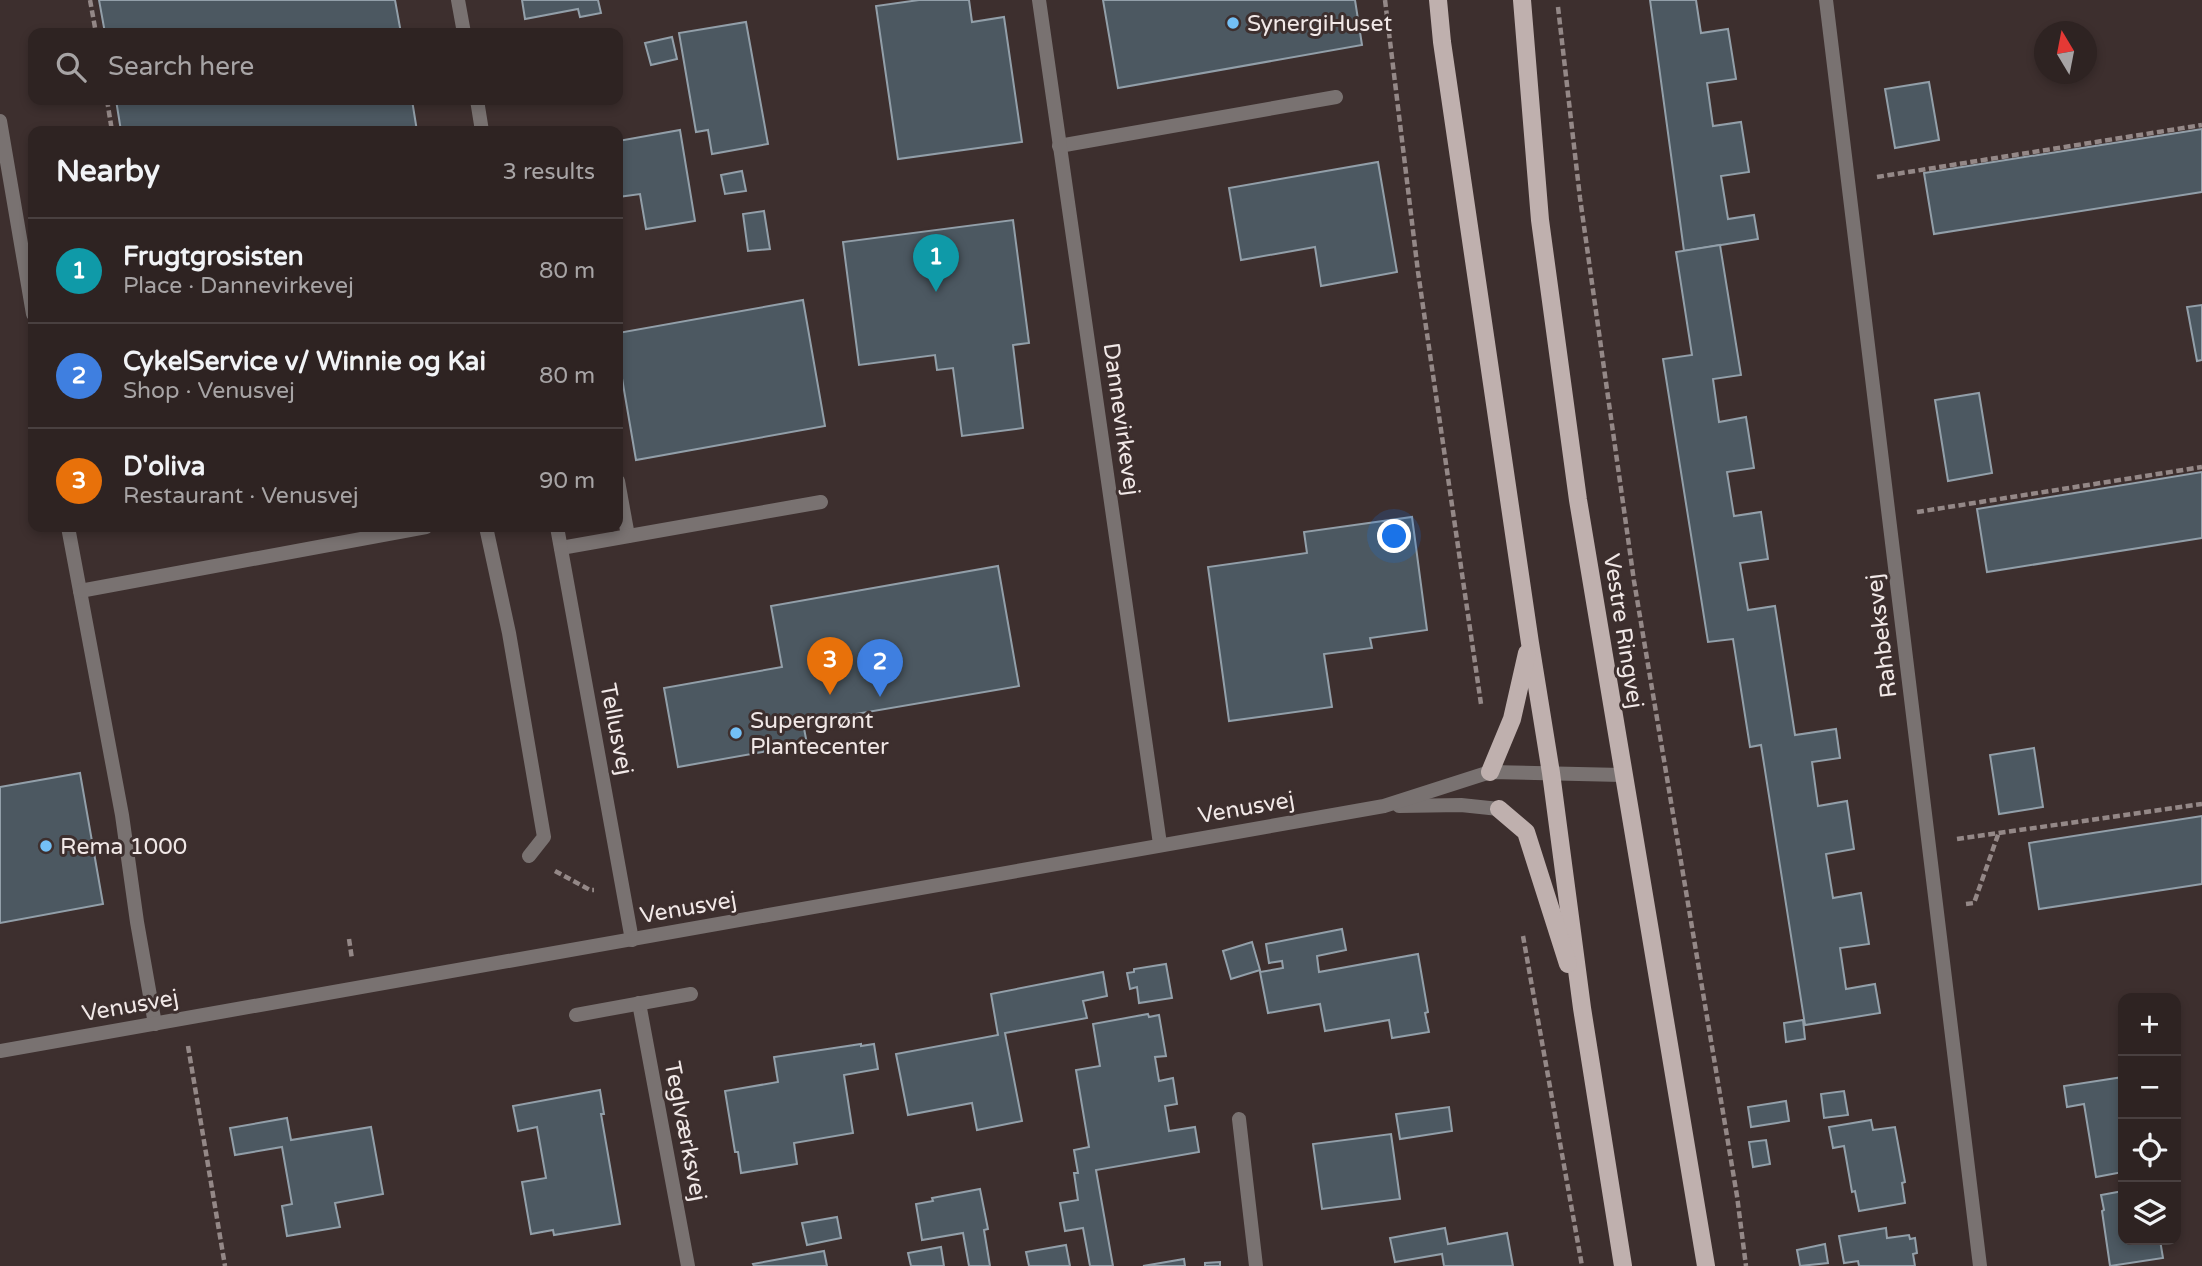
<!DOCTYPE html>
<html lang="en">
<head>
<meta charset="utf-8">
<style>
	:root { --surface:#2e2322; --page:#3a2f2f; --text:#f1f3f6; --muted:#a7a4a5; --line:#494040; --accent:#73c0f6 }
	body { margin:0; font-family:"Varela Round",sans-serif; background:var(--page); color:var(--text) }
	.controls { position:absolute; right:21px; bottom:21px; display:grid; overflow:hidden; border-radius:14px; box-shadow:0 4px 10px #0003 }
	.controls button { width:63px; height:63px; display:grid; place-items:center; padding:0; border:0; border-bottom:2px solid var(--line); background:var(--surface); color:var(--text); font:35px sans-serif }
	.compass { position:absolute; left:2034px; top:21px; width:63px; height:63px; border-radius:50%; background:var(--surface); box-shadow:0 4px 10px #0003; rotate:350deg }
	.you { position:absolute; left:1395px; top:537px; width:24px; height:24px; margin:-18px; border:5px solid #fff; border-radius:50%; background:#1a73e8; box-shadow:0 0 0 10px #1a73e833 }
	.badge { display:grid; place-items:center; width:46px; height:46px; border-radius:50%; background:var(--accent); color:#fff; font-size:23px; font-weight:700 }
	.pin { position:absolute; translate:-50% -58px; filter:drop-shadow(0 2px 4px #0008) }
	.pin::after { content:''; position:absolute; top:37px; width:24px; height:21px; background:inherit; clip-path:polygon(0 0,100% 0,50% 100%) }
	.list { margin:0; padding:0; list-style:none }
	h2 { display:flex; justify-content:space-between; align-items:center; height:91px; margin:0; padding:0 28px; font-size:30px }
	h2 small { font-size:23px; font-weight:400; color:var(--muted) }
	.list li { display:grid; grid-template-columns:46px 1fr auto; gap:21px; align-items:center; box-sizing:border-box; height:105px; padding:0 28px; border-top:2px solid var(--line) }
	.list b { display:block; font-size:26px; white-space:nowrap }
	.list p { margin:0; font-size:23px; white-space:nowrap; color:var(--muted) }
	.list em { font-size:23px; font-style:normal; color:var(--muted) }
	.icon { flex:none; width:38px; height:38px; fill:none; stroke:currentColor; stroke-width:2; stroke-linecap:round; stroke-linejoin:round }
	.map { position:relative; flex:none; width:2202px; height:1266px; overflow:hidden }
	.search { position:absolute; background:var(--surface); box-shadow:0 4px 10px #0003; left:28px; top:28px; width:595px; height:77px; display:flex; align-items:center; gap:18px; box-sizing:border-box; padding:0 24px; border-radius:14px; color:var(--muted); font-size:26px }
	.panel { position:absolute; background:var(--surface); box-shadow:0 4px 10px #0003; left:28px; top:126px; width:595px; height:406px; border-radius:14px }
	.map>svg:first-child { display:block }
	.building { fill:#4c5861; stroke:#929fa9; stroke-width:2 }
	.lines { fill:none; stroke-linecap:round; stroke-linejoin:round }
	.path { stroke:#948887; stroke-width:4.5; stroke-dasharray:7 3.5; stroke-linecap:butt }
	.service { stroke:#797271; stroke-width:14 }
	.minor { stroke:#797271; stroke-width:14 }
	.tertiary { stroke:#797271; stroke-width:14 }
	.primary { stroke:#bfb0ae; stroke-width:18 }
	.poi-dot { fill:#73c0f6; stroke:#3d2f2e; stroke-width:2.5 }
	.labels { text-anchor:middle; stroke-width:6; stroke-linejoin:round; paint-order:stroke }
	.poi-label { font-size:23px; fill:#f1e8e7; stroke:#3d2f2e; text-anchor:start }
	.street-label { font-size:23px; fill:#f1e8e7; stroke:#3d2f2e }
</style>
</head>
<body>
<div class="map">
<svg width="2202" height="1266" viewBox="0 0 2202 1266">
	<rect width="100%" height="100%" fill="#3d2f2e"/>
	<g class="building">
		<path d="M99 0H395L401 33H105Z"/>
		<path d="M522 0H598L601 13 580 17 578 9 525 19Z"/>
		<path d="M919 0H969L972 22 1004 17 1022 142 898 159 876 6Z"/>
		<path d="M1103 0H1355L1362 45 1118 88Z"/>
		<path d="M1650 0H1696L1701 33 1728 29 1736 79 1707 83 1713 126 1741 122 1749 172 1721 176 1728 219 1754 215 1758 239 1684 251Z"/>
		<path d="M746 22 768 144 712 154 708 130 696 132 679 33Z"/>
		<path d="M672 37 677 59 651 65 645 43Z"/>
		<path d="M1929 82 1939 140 1895 148 1885 89Z"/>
		<path d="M116 100H412L417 131H121Z"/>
		<path d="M2202 129V192L1934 234 1924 173Z"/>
		<path d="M680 130 695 221 646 229 640 194 618 197V141Z"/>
		<path d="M1378 162 1397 272 1321 286 1315 247 1241 260 1229 188Z"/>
		<path d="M742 171 746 191 725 194 721 175Z"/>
		<path d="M764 211 770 249 748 251 743 214Z"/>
		<path d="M1013 220 1029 343 1013 345 1023 428 962 436 953 368 937 370 935 355 859 365 843 242Z"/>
		<path d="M1720 245 1741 375 1713 379 1719 422 1746 417 1754 468 1727 472 1734 516 1761 512 1768 559 1740 563 1748 610 1775 606 1795 735 1836 729 1840 758 1812 762 1818 806 1847 801 1854 849 1826 854 1833 898 1861 893 1869 944 1840 948 1846 989 1875 984 1880 1013 1805 1025 1761 745 1750 747 1733 639 1708 642 1663 359 1692 355 1676 252Z"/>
		<path d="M803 300 825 426 636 460 618 355V333Z"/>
		<path d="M2202 305V360L2197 361 2187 307Z"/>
		<path d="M1979 393 1992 473 1948 481 1935 400Z"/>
		<path d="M2202 472V538L1987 572 1977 509Z"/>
		<path d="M1412 517 1427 630 1370 638 1372 648 1324 654 1332 707 1229 721 1208 567 1307 553 1304 532Z"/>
		<path d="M998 566 1019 686 803 723 807 744 678 767 664 688 782 667 771 606Z"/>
		<path d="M2034 748 2043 807 1999 814 1990 755Z"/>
		<path d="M80 773 103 904 0 923V787Z"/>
		<path d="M2202 816V884L2039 909 2029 843Z"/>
		<path d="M1342 929 1346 950 1317 956 1319 972 1418 954 1428 1012 1425 1013 1429 1032 1392 1038 1389 1020 1325 1031 1320 1004 1268 1013 1260 972 1283 968 1282 961 1269 963 1266 944Z"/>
		<path d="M1252 942 1260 970 1231 979 1223 951Z"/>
		<path d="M1166 964 1172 998 1139 1003 1137 987 1130 989 1127 973 1134 972V969Z"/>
		<path d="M1103 972 1107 996 1083 1001 1087 1018 1005 1033 1022 1121 977 1130 972 1103 908 1115 896 1054 998 1035 991 994Z"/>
		<path d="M1148 1014 1149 1017 1159 1015 1166 1056 1155 1057 1159 1081 1173 1078 1177 1104 1165 1106 1169 1131 1195 1127 1199 1152 1096 1170 1113 1266H1090L1083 1228 1065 1231 1060 1203 1078 1200 1074 1173H1078L1074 1150 1089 1147 1076 1070 1100 1066 1093 1024Z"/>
		<path d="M1803 1020 1805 1039 1786 1042 1784 1023Z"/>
		<path d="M861 1044V1046L874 1044 878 1069 844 1075 853 1133 794 1143 797 1164 741 1173 738 1152H735L725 1091 778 1082 774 1057Z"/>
		<path d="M2123 1077V1172L2096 1177 2084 1104 2067 1107 2064 1086Z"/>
		<path d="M600 1090 604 1114H601L620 1224 554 1235 553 1230 531 1234 522 1182 546 1178 537 1127 518 1131 513 1106Z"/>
		<path d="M1844 1091 1848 1115 1824 1118 1821 1094Z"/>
		<path d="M1786 1101 1789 1121 1751 1127 1748 1107Z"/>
		<path d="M1449 1107 1452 1131 1400 1139 1396 1114Z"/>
		<path d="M287 1118 291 1140 371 1127 383 1194 335 1203 340 1227 287 1236 282 1206 292 1204 282 1147 235 1155 230 1128Z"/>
		<path d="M1871 1120 1873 1130 1895 1127 1905 1182 1902 1183 1905 1203 1859 1211 1855 1191 1852 1192 1844 1146 1833 1148 1829 1127Z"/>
		<path d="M1391 1134 1400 1199 1322 1209 1313 1144Z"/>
		<path d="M1766 1140 1770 1164 1753 1167 1749 1142Z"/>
		<path d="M980 1189 988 1229 984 1230 990 1266H969L963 1233 922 1240 916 1204 933 1201 932 1198Z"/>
		<path d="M2123 1191V1240H2160L2163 1258 2110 1266 2102 1211 2104 1210 2101 1195Z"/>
		<path d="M837 1217 841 1238 807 1245 802 1223Z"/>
		<path d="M1445 1228 1448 1244 1507 1233 1513 1266H1444L1442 1254 1395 1262 1390 1238Z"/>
		<path d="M1886 1228 1887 1238 1909 1235 1910 1239 1915 1238 1917 1253 1913 1254 1915 1266H1859L1858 1261 1844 1263 1839 1236Z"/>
		<path d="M1825 1244 1828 1263 1800 1266 1797 1250Z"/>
		<path d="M1066 1245 1070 1266H1029L1026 1252Z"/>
		<path d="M941 1247 944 1266H911L908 1253Z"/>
		<path d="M824 1251 827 1266H754L753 1264Z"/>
		<path d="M1184 1259 1185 1266H1143Z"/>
		<path d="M1220 1262V1266H1205V1263Z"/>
	</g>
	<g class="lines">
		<g class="path">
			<path d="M90 0 96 33"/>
			<path d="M1385 0 1418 272 1481 704"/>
			<path d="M1558 7 1580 198 1634 581 1737 1196 1746 1266"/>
			<path d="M107 100 112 131"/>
			<path d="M1877 177 2202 125"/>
			<path d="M1917 512 2202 467"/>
			<path d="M1957 839 2202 804"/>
			<path d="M555 871 590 890H594"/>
			<path d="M1966 904 1974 903 1999 832"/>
			<path d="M1523 936 1582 1266"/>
			<path d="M349 939 352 959"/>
			<path d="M188 1046 225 1266"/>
		</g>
		<g class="service">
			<path d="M0 121 33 314"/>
			<path d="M1059 146 1336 97"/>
			<path d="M618 481 628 536"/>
			<path d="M68 527 122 815 137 922 155 1024"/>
			<path d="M486 527 509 633 544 837 529 856"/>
			<path d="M561 548 821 502"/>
			<path d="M80 591 426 527"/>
		</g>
		<g class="minor">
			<path d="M458 0 464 33"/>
			<path d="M1039 0 1160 844"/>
			<path d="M1826 0 1980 1266"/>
			<path d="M477 100 482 131"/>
			<path d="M557 527 632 940"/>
			<path d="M639 1003 688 1266"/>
			<path d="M576 1015 691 994"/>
			<path d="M1239 1119 1256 1266"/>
		</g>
		<g class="tertiary">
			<path d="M1399 806 1461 805 1499 809"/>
			<path d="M0 1051 1384 806 1490 772 1622 775"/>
		</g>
		<g class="primary">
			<path d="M1438 0 1442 42 1530 643 1551 773 1582 1008 1623 1266"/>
			<path d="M1522 0 1540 220 1578 500 1706 1266"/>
			<path d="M1490 772 1512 719 1527 653"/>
			<path d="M1499 809 1526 832 1568 964"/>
		</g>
	</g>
	<g class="poi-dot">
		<circle cx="1233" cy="23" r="7"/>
		<circle cx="736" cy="733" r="7"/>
		<circle cx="46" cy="846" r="7"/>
	</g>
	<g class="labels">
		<g class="poi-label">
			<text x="1247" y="31">SynergiHuset</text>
			<text x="750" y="728">Supergrønt<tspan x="750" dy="26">Plantecenter</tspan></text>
			<text x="60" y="854">Rema 1000</text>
		</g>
		<g class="street-label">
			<text transform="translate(1122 419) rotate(82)" y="8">Dannevirkevej</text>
			<text transform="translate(1624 631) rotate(81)" y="8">Vestre Ringvej</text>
			<text transform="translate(1881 636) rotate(-97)" y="8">Rahbeksvej</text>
			<text transform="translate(617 729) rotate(79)" y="8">Tellusvej</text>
			<text transform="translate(1246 807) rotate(-10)" y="8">Venusvej</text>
			<text transform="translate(688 907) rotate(-10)" y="8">Venusvej</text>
			<text transform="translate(130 1005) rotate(-10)" y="8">Venusvej</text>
			<text transform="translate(686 1131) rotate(79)" y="8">Teglværksvej</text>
		</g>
	</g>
</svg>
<div class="controls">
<button>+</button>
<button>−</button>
<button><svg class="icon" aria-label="locate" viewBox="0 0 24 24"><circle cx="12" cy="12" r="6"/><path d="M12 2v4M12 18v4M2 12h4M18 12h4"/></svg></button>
<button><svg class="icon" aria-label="layers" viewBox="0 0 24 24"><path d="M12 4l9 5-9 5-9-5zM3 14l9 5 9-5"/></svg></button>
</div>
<svg class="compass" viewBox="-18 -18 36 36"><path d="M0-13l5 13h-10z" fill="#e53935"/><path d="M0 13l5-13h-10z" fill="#a7a4a5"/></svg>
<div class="you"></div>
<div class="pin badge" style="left:936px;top:292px;background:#0f9aa8">1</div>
<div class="pin badge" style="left:880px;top:697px;background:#3f7fe0">2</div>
<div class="pin badge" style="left:830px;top:695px;background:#e8710a">3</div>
<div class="search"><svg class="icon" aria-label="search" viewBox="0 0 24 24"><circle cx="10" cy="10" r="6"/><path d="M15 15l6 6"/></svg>Search here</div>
<section class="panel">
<h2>Nearby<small>3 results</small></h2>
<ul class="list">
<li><span class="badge" style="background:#0f9aa8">1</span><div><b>Frugtgrosisten</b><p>Place · Dannevirkevej</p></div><em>80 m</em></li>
<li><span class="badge" style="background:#3f7fe0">2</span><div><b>CykelService v/ Winnie og Kai</b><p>Shop · Venusvej</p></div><em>80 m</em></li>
<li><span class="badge" style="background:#e8710a">3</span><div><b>D'oliva</b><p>Restaurant · Venusvej</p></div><em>90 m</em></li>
</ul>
</section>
</div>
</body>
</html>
